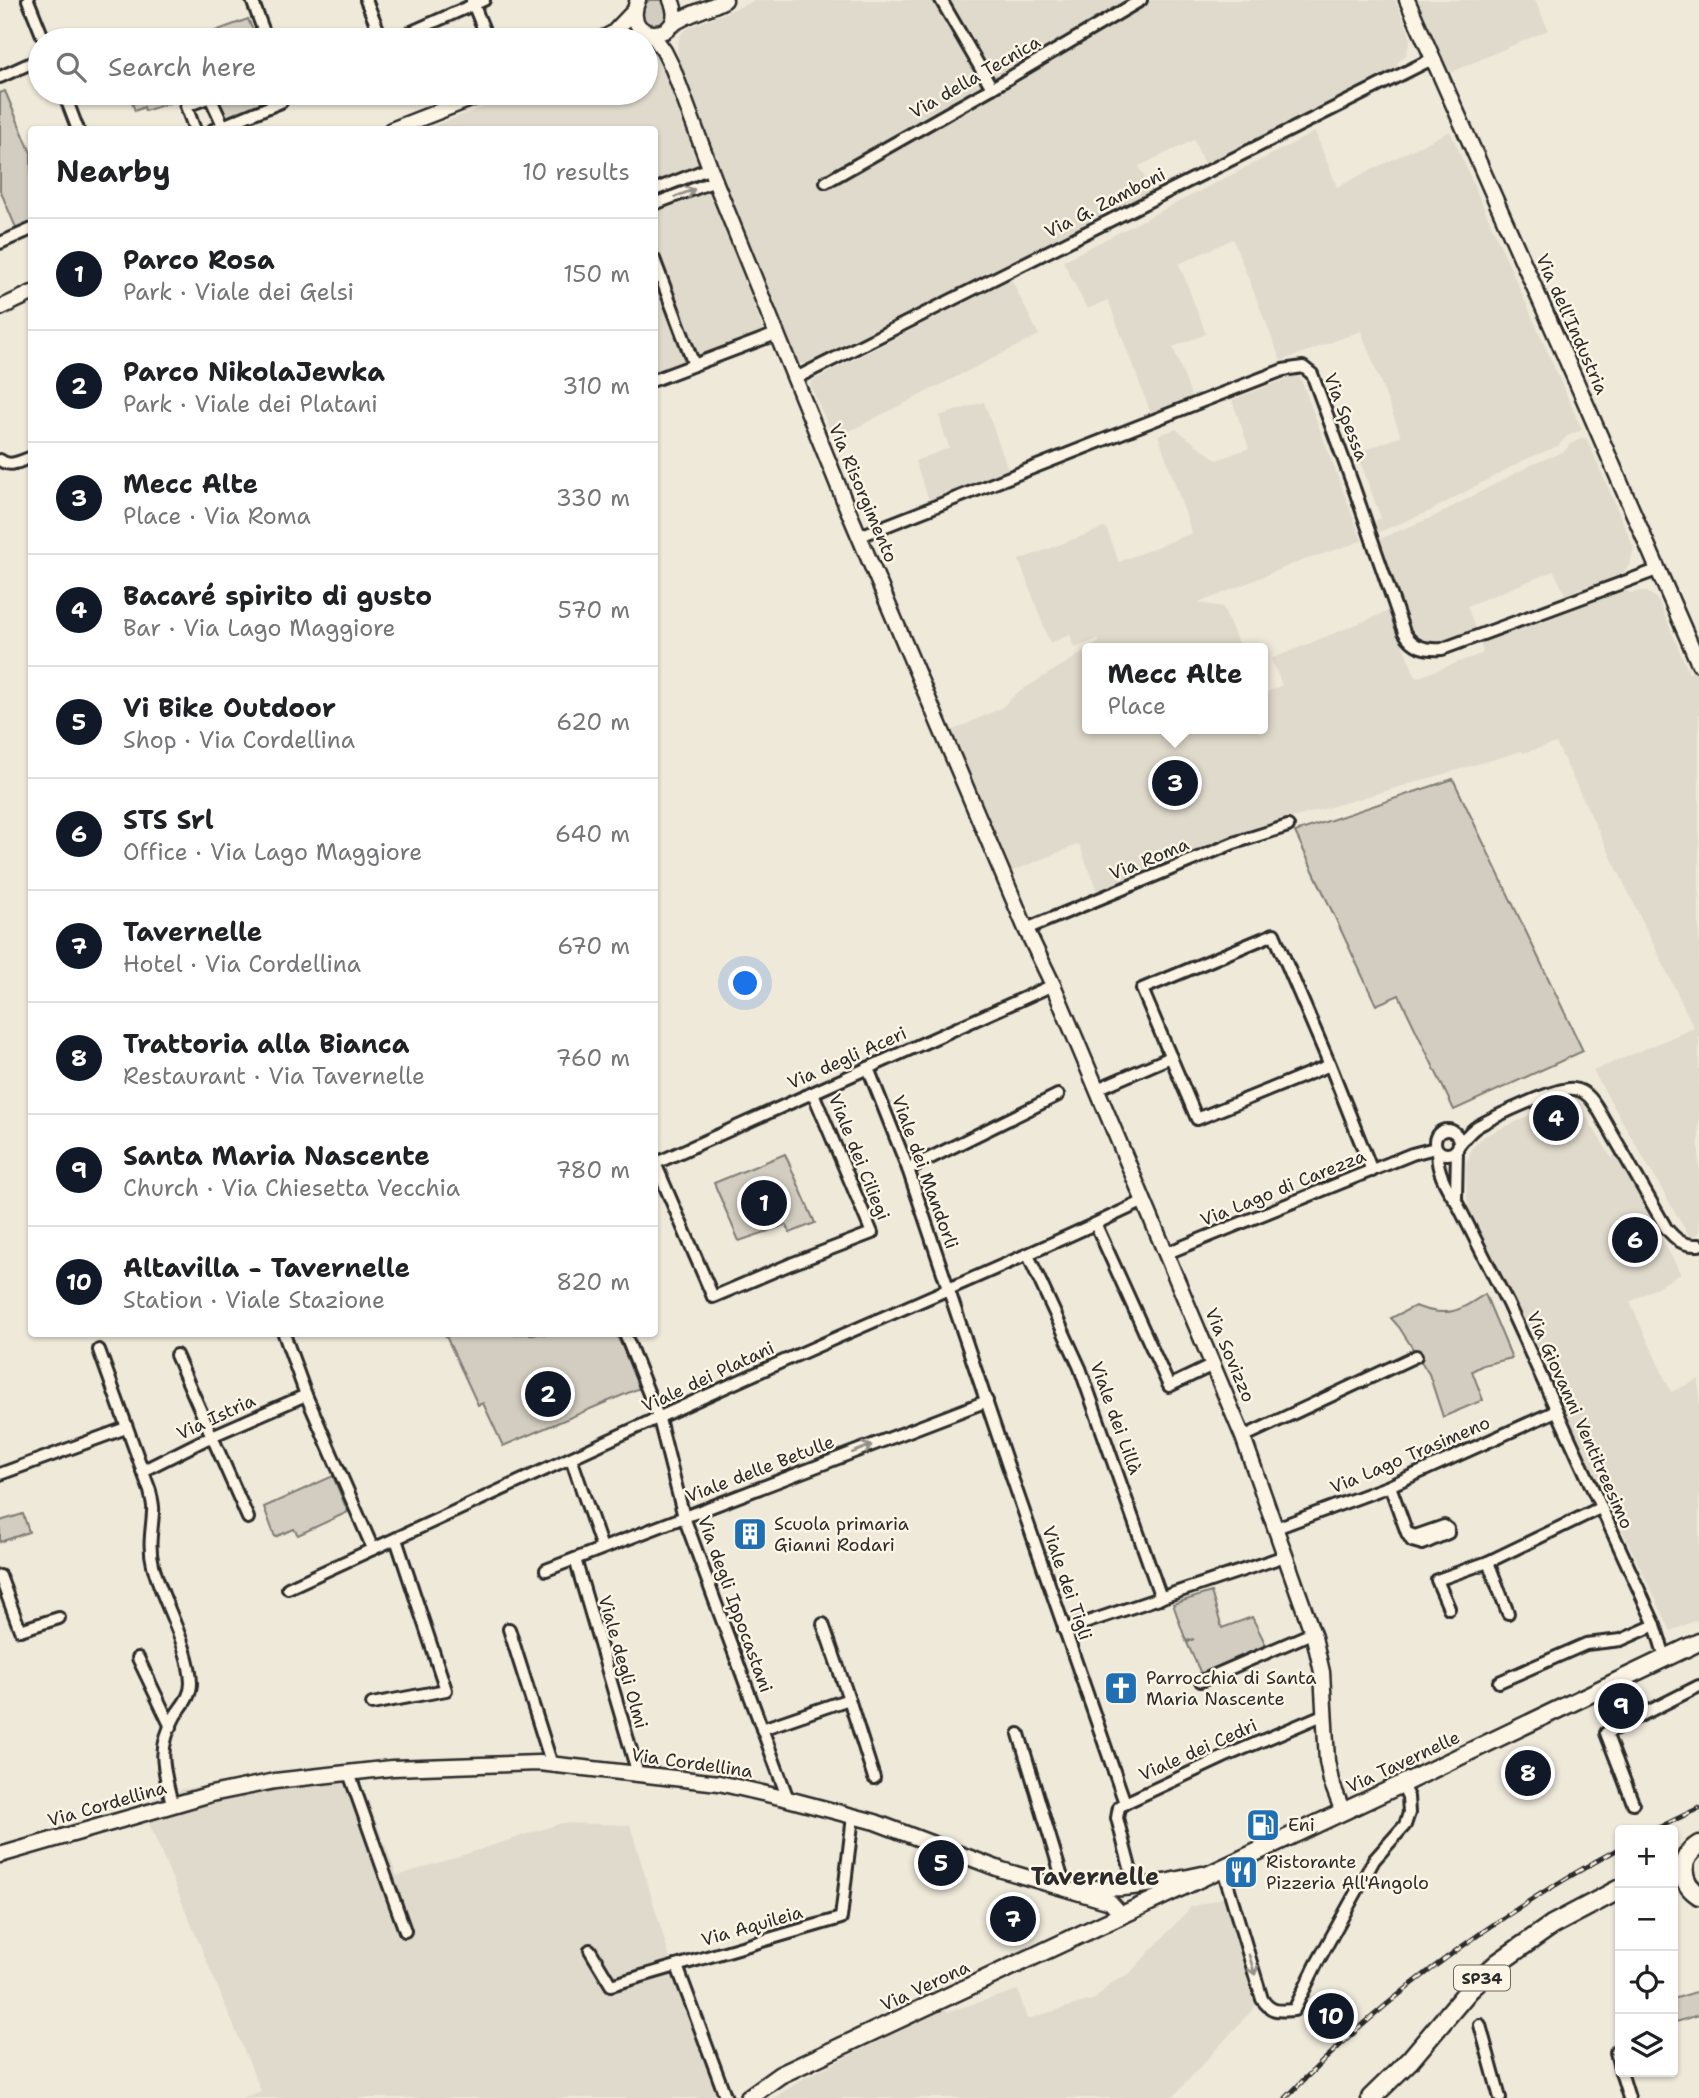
<!DOCTYPE html>
<html lang="en">
<head>
<meta charset="utf-8">
<style>
	:root { --surface:#fff; --page:#f2f2f2; --text:#202124; --muted:#757577; --line:#e0e0e0; --accent:#111827 }
	body { margin:0; font-family:"Shantell Sans",sans-serif; background:var(--page); color:var(--text) }
	.controls { position:absolute; right:21px; bottom:21px; display:grid; overflow:hidden; border-radius:7px; box-shadow:0 2px 5px #0004 }
	.controls button { width:63px; height:63px; display:grid; place-items:center; padding:0; border:0; border-bottom:2px solid var(--line); background:var(--surface); color:var(--text); font:35px sans-serif }
	.you { position:absolute; left:746px; top:984px; width:24px; height:24px; margin:-18px; border:5px solid #fff; border-radius:50%; background:#1a73e8; box-shadow:0 0 0 10px #1a73e833 }
	.badge { display:grid; place-items:center; width:46px; height:46px; border-radius:50%; background:var(--accent); color:#fff; font-size:23px; font-weight:700 }
	.pin { position:absolute; translate:-50% -50%; border:4px solid #fff; box-shadow:0 2px 7px #0006 }
	.popup { position:absolute; left:1082px; top:643px; width:186px; height:91px; box-sizing:border-box; display:grid; place-content:center; border-radius:7px; background:var(--surface); filter:drop-shadow(0 2px 5px #0005); font-size:23px; white-space:nowrap; color:var(--muted) }
	.popup b { font-size:26px; color:var(--text) }
	.popup::after { content:''; position:absolute; left:50%; top:100%; margin-left:-14px; border:14px solid transparent; border-top-color:var(--surface) }
	.list { margin:0; padding:0; list-style:none }
	h2 { display:flex; justify-content:space-between; align-items:center; height:91px; margin:0; padding:0 28px; font-size:30px }
	h2 small { font-size:23px; font-weight:400; color:var(--muted) }
	.list li { display:grid; grid-template-columns:46px 1fr auto; gap:21px; align-items:center; box-sizing:border-box; height:112px; padding:0 28px; border-top:2px solid var(--line) }
	.list b { display:block; font-size:26px; white-space:nowrap }
	.list p { margin:0; font-size:23px; white-space:nowrap; color:var(--muted) }
	.list em { font-size:23px; font-style:normal; color:var(--muted) }
	.icon { flex:none; width:38px; height:38px; fill:none; stroke:currentColor; stroke-width:2; stroke-linecap:round; stroke-linejoin:round }
	.map { position:relative; flex:none; width:1699px; height:2098px; overflow:hidden }
	.search { position:absolute; background:var(--surface); box-shadow:0 2px 5px #0004; left:28px; top:28px; width:630px; height:77px; display:flex; align-items:center; gap:18px; box-sizing:border-box; padding:0 24px; border-radius:38px; color:var(--muted); font-size:26px }
	.panel { position:absolute; background:var(--surface); box-shadow:0 2px 5px #0004; left:28px; top:126px; width:630px; height:1211px; border-radius:7px }
	.map>svg:first-child { display:block }
	.built { fill:#e0dacc }
	.green { fill:#d2cdc0; stroke:#7e7c76; stroke-width:2 }
	.lines { fill:none; stroke-linecap:round; stroke-linejoin:round }
	.minor-casing { stroke:#2b2b2b; stroke-width:16 }
	.tertiary-casing { stroke:#2b2b2b; stroke-width:19 }
	.secondary-casing { stroke:#2b2b2b; stroke-width:21 }
	.primary-casing { stroke:#2b2b2b; stroke-width:23 }
	.minor { stroke:#fcf5e5; stroke-width:10 }
	.tertiary { stroke:#fcf5e5; stroke-width:14 }
	.secondary { stroke:#fcf5e5; stroke-width:16 }
	.primary { stroke:#fcf5e5; stroke-width:18 }
	.rail-casing { stroke:#2b2b2b; stroke-width:5 }
	.rail { stroke:#fcf5e5; stroke-width:2.5; stroke-dasharray:8; stroke-linecap:butt }
	.oneway { stroke:#949088 }
	.labels { text-anchor:middle; stroke-width:5; stroke-linejoin:round; paint-order:stroke }
	.shield { fill:#fcf5e5; stroke:#6a6863; stroke-width:2 }
	.shield-label { font-size:16px; font-weight:bold; fill:#2b2b2b }
	.street-label { font-size:18px; fill:#2b2b2b; stroke:#fcf5e5 }
	.poi-label { font-size:18px; fill:#2b2b2b; stroke:#fcf5e5; text-anchor:start }
	.district-label { font-size:24px; font-weight:bold; fill:#2b2b2b; stroke:#fcf5e5 }
</style>
</head>
<body>
<div class="map">
<svg width="1699" height="2098" viewBox="0 0 1699 2098">
	<rect width="100%" height="100%" fill="#efe9da"/>
	<filter id="ink" filterUnits="userSpaceOnUse"><feTurbulence type="fractalNoise" baseFrequency=".0143" numOctaves="2"/><feDisplacementMap in="SourceGraphic" scale="14" xChannelSelector="R" yChannelSelector="G"/><feConvolveMatrix kernelMatrix="1 2 1 2 8 2 1 2 1" color-interpolation-filters="sRGB"/></filter>
	<g filter="url(#ink)">
		<g class="built">
			<path d="M756 0H1395L1409 32 1410 40 1406 55 1398 62 1396 71 1308 113 1205 167 1194 140 1139 166 1153 194 814 361 803 364 799 363 794 356 779 316 742 230 679 60 677 49 680 35 688 28Z"/>
			<path d="M1415 0H1535L1548 30 1447 74Z"/>
			<path d="M646 47 659 53 764 332 655 373 654 130H423L519 93H646Z"/>
			<path d="M1450 131 1582 430 1567 436 1558 446 1522 461 1430 511 1379 532 1375 521 1381 518 1357 453 1401 436 1361 331 1281 361 1233 239 1179 264 1206 334 1173 347 1192 398 1151 414 1108 300 1087 309 1063 261 1315 132 1337 187Z"/>
			<path d="M1011 279 1039 335 834 439 810 385 812 381Z"/>
			<path d="M1299 374 1362 541 1293 564 1199 603 1223 607 1240 648H1090L1099 642 1098 639 1074 648 1070 635 1050 643 1019 560 1106 527 1119 562 1192 533 1158 435 1176 429 1217 460 1249 448 1232 400Z"/>
			<path d="M984 402 1009 472 930 503 915 461 949 448 939 416Z"/>
			<path d="M1583 438 1587 439 1634 548 1630 564 1619 578 1566 596 1554 571 1467 606 1476 631 1441 644H1432L1420 640 1412 633 1379 539 1433 517 1531 465 1565 451 1570 444Z"/>
			<path d="M1624 589 1630 593 1641 591 1647 592 1655 597 1660 604 1689 673 1699 668V1233L1690 1238 1593 1071 1694 1028 1556 743 1523 753 1522 751 1235 835 1097 891 1079 844 1008 873 947 733 1001 708 1017 693 1087 650 1088 729H1262L1263 694 1282 685 1271 659 1389 611 1416 678 1483 653 1480 642Z"/>
			<path d="M1568 1101 1579 1105 1611 1157 1616 1155 1681 1274 1630 1302 1671 1392 1699 1379V1619L1671 1631 1472 1220 1467 1199 1466 1164 1472 1148 1484 1136 1560 1103Z"/>
			<path d="M354 1764 397 1876 562 1823 630 1825 674 1972 717 2093 710 2098H242L261 2091 141 1804 183 1789Z"/>
			<path d="M1226 1897 1262 1999 1172 2098H774L806 2077 946 2008 947 2012 1018 1990 1027 2019 1095 1999 1110 1984 1130 1973 1191 1907Z"/>
		</g>
		<g class="green">
			<path d="M649 0H662L665 2 669 20 652 29 642 21 641 8Z"/>
			<path d="M248 19 257 40H191Z"/>
			<path d="M5 91 31 153V229L19 235 0 190V93Z"/>
			<path d="M129 93H200L145 111 144 107 135 111Z"/>
			<path d="M213 93H278L279 95 226 118Z"/>
			<path d="M1453 779 1583 1051 1454 1110 1399 995 1376 1005 1295 832Z"/>
			<path d="M785 1154 815 1223 790 1233 786 1225 739 1241 714 1183Z"/>
			<path d="M1485 1294 1512 1358 1483 1365 1472 1371 1483 1400 1443 1417 1429 1374 1399 1327 1391 1318 1415 1306C1448 1318 1457 1312 1485 1294Z"/>
			<path d="M445 1334H616L642 1387 503 1446 483 1403 478 1405Z"/>
			<path d="M333 1476 348 1512 298 1535 294 1529 275 1537 264 1507Z"/>
			<path d="M23 1514 29 1532 0 1542V1521Z"/>
			<path d="M1211 1592 1222 1628 1252 1617 1266 1645 1202 1676 1187 1643 1194 1639 1186 1641 1173 1604Z"/>
			<path d="M1699 1991V2015L1673 2023V1999Z"/>
		</g>
		<g class="lines">
			<g class="minor-casing">
				<g id="minor">
					<path d="M28 0 44 40"/>
					<path d="M252 0 267 40"/>
					<path d="M366 0 379 32 384 40"/>
					<path d="M941 0 992 88"/>
					<path d="M472 1 488 40"/>
					<path d="M393 40 484 0"/>
					<path d="M0 77 40 59"/>
					<path d="M64 93 78 130"/>
					<path d="M195 130 186 106 210 97 223 125"/>
					<path d="M213 130 281 102 286 93"/>
					<path d="M826 182 992 88 1141 0"/>
					<path d="M654 190 710 168"/>
					<path d="M654 204 715 181"/>
					<path d="M0 243 32 229"/>
					<path d="M654 259 694 365"/>
					<path d="M794 379 1432 59"/>
					<path d="M654 380 776 334"/>
					<path d="M0 460C10 468 21 461 32 457"/>
					<path d="M860 536 1200 402 1283 370 1303 367 1312 374 1353 485 1404 632C1413 647 1424 650 1442 649L1657 570"/>
					<path d="M1026 929 1234 843 1288 826"/>
					<path d="M1330 1065 1197 1119 1142 989 1274 934 1330 1065 1372 1171"/>
					<path d="M868 1068 908 1169 1007 1463 1125 1803 1119 1807 1117 1818 1135 1887"/>
					<path d="M1097 1089 1171 1057"/>
					<circle cx="1447" cy="1142" r="12"/>
					<path d="M1459 1145C1465 1138 1470 1131 1478 1126 1494 1117 1558 1086 1574 1089 1586 1091 1592 1099 1598 1109L1666 1228C1676 1240 1683 1246 1699 1245"/>
					<path d="M1438 1151C1435 1167 1446 1188 1456 1201L1508 1304 1655 1625 1665 1657"/>
					<path d="M655 1163 713 1297 791 1264 872 1233 813 1093"/>
					<path d="M654 1164 1053 985"/>
					<path d="M908 1169 1058 1095"/>
					<path d="M1456 1198 1457 1149"/>
					<path d="M1096 1225 1169 1386 1213 1365"/>
					<path d="M1167 1253 1412 1154 1435 1148"/>
					<path d="M1028 1255 1080 1368 1161 1598"/>
					<path d="M284 1334 306 1395 373 1549"/>
					<path d="M625 1334 659 1419 684 1517 788 1799"/>
					<path d="M99 1350 150 1491C151 1497 154 1505 153 1512 152 1531 148 1545 153 1565 162 1601 190 1647 191 1683 191 1697 182 1705 175 1716 156 1751 164 1769 172 1804"/>
					<path d="M176 1355 248 1518"/>
					<path d="M1243 1437 1416 1356"/>
					<path d="M571 1458 602 1548"/>
					<path d="M142 1471 214 1435 306 1395"/>
					<path d="M0 1474 126 1428"/>
					<path d="M1390 1486 1407 1533 1412 1541 1423 1544 1448 1533V1529L1444 1526 1415 1536 1407 1533"/>
					<path d="M1276 1528 1387 1487 1556 1411"/>
					<path d="M575 1559 638 1774"/>
					<path d="M1488 1562 1508 1613"/>
					<path d="M546 1570 987 1401"/>
					<path d="M0 1576 20 1630 59 1618"/>
					<path d="M288 1588C448 1515 607 1440 768 1368 893 1312 1020 1260 1144 1201"/>
					<path d="M1449 1608 1437 1580 1488 1562 1600 1508"/>
					<path d="M823 1624 849 1699"/>
					<path d="M509 1629 552 1765"/>
					<path d="M1064 1630 1285 1556"/>
					<path d="M138 1658 171 1727"/>
					<path d="M1201 1681 1312 1633"/>
					<path d="M1499 1682 1586 1644 1621 1640 1655 1625"/>
					<path d="M372 1704 446 1690 396 1539"/>
					<path d="M762 1729 849 1699 874 1778"/>
					<path d="M1019 1734 1064 1884"/>
					<path d="M349 1773 405 1931"/>
					<path d="M1125 1803 1224 1757 1325 1714"/>
					<path d="M1633 1803 1606 1733 1699 1686"/>
					<path d="M1223 1869 1262 1999C1271 2013 1279 2011 1294 2010L1317 1963 1374 1860 1405 1825 1409 1813 1408 1797 1402 1784"/>
					<path d="M590 1950 611 1985 841 1918 853 1816"/>
					<path d="M677 1966 726 2098"/>
					<path d="M1480 2025 1500 2098"/>
					<path d="M1616 2052 1620 2068"/>
					<path d="M1621 2072 1629 2098"/>
				</g>
			</g>
			<g class="tertiary-casing">
				<g id="tertiary">
					<path d="M638 0C619 45 691 43 671 0"/>
					<path d="M1407 0 1583 397 1699 664"/>
					<path d="M673 24C689 13 708 9 725 0"/>
					<path d="M652 34 664 51 673 69 715 181 848 510 1026 929 1053 985 1243 1437 1314 1637 1322 1672 1327 1761 1331 1781 1343 1812"/>
					<path d="M600 40 613 33 633 12"/>
					<path d="M622 40 646 32"/>
					<path d="M391 130 486 93"/>
					<path d="M0 308 32 293"/>
					<path d="M0 1855 211 1794 275 1781 392 1768 539 1763 719 1783 788 1799 875 1822 1002 1870 1110 1902 1122 1915"/>
					<path d="M1080 1886C1120 1894 1163 1882 1202 1874"/>
				</g>
			</g>
			<g class="secondary-casing">
				<path id="secondary" d="M748 2098 780 2075 1402 1784 1699 1642"/>
			</g>
			<g class="primary-casing">
				<g id="primary">
					<path d="M1699 1845C1678 1858 1679 1882 1699 1895"/>
					<path d="M1371 2098 1410 2060 1469 1990 1498 1963 1552 1925 1620 1889"/>
				</g>
			</g>
			<use href="#minor" class="minor"/>
			<use href="#tertiary" class="tertiary"/>
			<use href="#secondary" class="secondary"/>
			<use href="#primary" class="primary"/>
			<g class="rail-casing">
				<g id="rail">
					<path d="M1654 1830 1699 1808"/>
					<path d="M1286 2098C1382 1998 1498 1914 1620 1848"/>
				</g>
			</g>
			<use href="#rail" class="rail"/>
		</g>
		<defs><path id="oneway-shaft" d="M-6 0H5M1.5-3L5.5 0L1.5 3" fill="none" stroke-width="1.6" stroke-linecap="round" stroke-linejoin="round" transform="scale(1.75)"/></defs>
		<g class="oneway">
			<use href="#oneway-shaft" transform="translate(685 193) rotate(-21)"/>
			<use href="#oneway-shaft" transform="translate(862 1449) rotate(-21)"/>
			<use href="#oneway-shaft" transform="translate(1252 1965) rotate(73)"/>
		</g>
	</g>
	<defs>
		<g id="building-square" transform="scale(1.75)"><rect x="-9" y="-9" width="18" height="18" rx="4" fill="#1f6fb2" stroke="#fcf5e5"/><path d="M-4-6H4V6H1V3H-1V6H-4ZM-2.5-4.3h1.7v1.8h-1.7ZM.8-4.3h1.7v1.8H.8ZM-2.5-1h1.7V.8h-1.7ZM.8-1h1.7V.8H.8Z" fill="#fff"/></g>
		<g id="church-square" transform="scale(1.75)"><rect x="-9" y="-9" width="18" height="18" rx="4" fill="#1f6fb2" stroke="#fcf5e5"/><path d="M-1.2-6h2.4v3.5h3.3v2.4h-3.3V6h-2.4V-.1h-3.3v-2.4h3.3Z" fill="#fff"/></g>
		<g id="fuel-square" transform="scale(1.75)"><rect x="-9" y="-9" width="18" height="18" rx="4" fill="#1f6fb2" stroke="#fcf5e5"/><path d="M-5.5-6h7V0h2V4h1.3V-2.5L3-4.5l.8-.8L6-3V5H2.5V1h-1V6h-7ZM-4.2-4.7v3.2H.2V-4.7Z" fill="#fff"/></g>
		<g id="restaurant-square" transform="scale(1.75)"><rect x="-9" y="-9" width="18" height="18" rx="4" fill="#1f6fb2" stroke="#fcf5e5"/><path d="M-5-6h1v4h1v-4h1v4h1v-4h1v5L-1.5 .5V6h-2V.5L-5-1ZM5-6V6H3V1.5H1.5Q1.5-4 5-6Z" fill="#fff"/></g>
	</defs>
	<g fill-rule="evenodd">
		<use href="#building-square" x="750" y="1534"/>
		<use href="#church-square" x="1121" y="1688"/>
		<use href="#fuel-square" x="1263" y="1825"/>
		<use href="#restaurant-square" x="1241" y="1872"/>
	</g>
	<g class="labels">
		<rect class="shield" x="1454" y="1965.5" width="56" height="25" rx="5"/>
		<g class="shield-label">
			<text x="1482" y="1984">SP34</text>
		</g>
		<g class="street-label">
			<text transform="translate(975 77) rotate(-30)" y="6">Via della Tecnica</text>
			<text transform="translate(1105 203) rotate(-27)" y="6">Via G. Zamboni</text>
			<text transform="translate(1572 324) rotate(66)" y="6">Via dell'Industria</text>
			<text transform="translate(1346 417) rotate(69)" y="6">Via Spessa</text>
			<text transform="translate(863 493) rotate(67)" y="6">Via Risorgimento</text>
			<text transform="translate(1149 859) rotate(-22)" y="6">Via Roma</text>
			<text transform="translate(847 1058) rotate(-24)" y="6">Via degli Aceri</text>
			<text transform="translate(859 1157) rotate(68)" y="6">Viale dei Ciliegi</text>
			<text transform="translate(925 1172) rotate(70)" y="6">Viale dei Mandorli</text>
			<text transform="translate(1283 1188) rotate(-22)" y="6">Via Lago di Carezza</text>
			<text transform="translate(1230 1355) rotate(67)" y="6">Via Sovizzo</text>
			<text transform="translate(708 1377) rotate(-25)" y="6">Viale dei Platani</text>
			<text transform="translate(216 1417) rotate(-25)" y="6">Via Istria</text>
			<text transform="translate(1116 1418) rotate(70)" y="6">Viale dei Lillà</text>
			<text transform="translate(1580 1420) rotate(66)" y="6">Via Giovanni Ventitreesimo</text>
			<text transform="translate(1410 1455) rotate(-23)" y="6">Via Lago Trasimeno</text>
			<text transform="translate(760 1469) rotate(-21)" y="6">Viale delle Betulle</text>
			<text transform="translate(1067 1583) rotate(71)" y="6">Viale dei Tigli</text>
			<text transform="translate(735 1604) rotate(70)" y="6">Via degli Ippocastani</text>
			<text transform="translate(623 1662) rotate(74)" y="6">Viale degli Olmi</text>
			<text transform="translate(1198 1750) rotate(-24)" y="6">Viale dei Cedri</text>
			<text transform="translate(1403 1762) rotate(-25)" y="6">Via Tavernelle</text>
			<text transform="translate(692 1763) rotate(8)" y="6">Via Cordellina</text>
			<text transform="translate(107 1804) rotate(-16)" y="6">Via Cordellina</text>
			<text transform="translate(752 1926) rotate(-16)" y="6">Via Aquileia</text>
			<text transform="translate(925 1986) rotate(-25)" y="6">Via Verona</text>
		</g>
		<g class="poi-label">
			<text x="774" y="1530">Scuola primaria<tspan x="774" dy="21">Gianni Rodari</tspan></text>
			<text x="1146" y="1684">Parrocchia di Santa<tspan x="1146" dy="21">Maria Nascente</tspan></text>
			<text x="1288" y="1831">Eni</text>
			<text x="1266" y="1868">Ristorante<tspan x="1266" dy="21">Pizzeria All'Angolo</tspan></text>
		</g>
		<g class="district-label">
			<text x="1095" y="1885">Tavernelle</text>
		</g>
	</g>
</svg>
<div class="controls">
<button>+</button>
<button>−</button>
<button><svg class="icon" aria-label="locate" viewBox="0 0 24 24"><circle cx="12" cy="12" r="6"/><path d="M12 2v4M12 18v4M2 12h4M18 12h4"/></svg></button>
<button><svg class="icon" aria-label="layers" viewBox="0 0 24 24"><path d="M12 4l9 5-9 5-9-5zM3 14l9 5 9-5"/></svg></button>
</div>
<div class="you"></div>
<div class="pin badge" style="left:764px;top:1203px">1</div>
<div class="pin badge" style="left:548px;top:1394px">2</div>
<div class="pin badge" style="left:1175px;top:783px">3</div>
<div class="popup"><b>Mecc Alte</b>Place</div>
<div class="pin badge" style="left:1556px;top:1118px">4</div>
<div class="pin badge" style="left:941px;top:1863px">5</div>
<div class="pin badge" style="left:1635px;top:1240px">6</div>
<div class="pin badge" style="left:1013px;top:1919px">7</div>
<div class="pin badge" style="left:1528px;top:1773px">8</div>
<div class="pin badge" style="left:1621px;top:1706px">9</div>
<div class="pin badge" style="left:1331px;top:2016px">10</div>
<div class="search"><svg class="icon" aria-label="search" viewBox="0 0 24 24"><circle cx="10" cy="10" r="6"/><path d="M15 15l6 6"/></svg>Search here</div>
<section class="panel">
<h2>Nearby<small>10 results</small></h2>
<ul class="list">
<li><span class="badge">1</span><div><b>Parco Rosa</b><p>Park · Viale dei Gelsi</p></div><em>150 m</em></li>
<li><span class="badge">2</span><div><b>Parco NikolaJewka</b><p>Park · Viale dei Platani</p></div><em>310 m</em></li>
<li><span class="badge">3</span><div><b>Mecc Alte</b><p>Place · Via Roma</p></div><em>330 m</em></li>
<li><span class="badge">4</span><div><b>Bacaré spirito di gusto</b><p>Bar · Via Lago Maggiore</p></div><em>570 m</em></li>
<li><span class="badge">5</span><div><b>Vi Bike Outdoor</b><p>Shop · Via Cordellina</p></div><em>620 m</em></li>
<li><span class="badge">6</span><div><b>STS Srl</b><p>Office · Via Lago Maggiore</p></div><em>640 m</em></li>
<li><span class="badge">7</span><div><b>Tavernelle</b><p>Hotel · Via Cordellina</p></div><em>670 m</em></li>
<li><span class="badge">8</span><div><b>Trattoria alla Bianca</b><p>Restaurant · Via Tavernelle</p></div><em>760 m</em></li>
<li><span class="badge">9</span><div><b>Santa Maria Nascente</b><p>Church · Via Chiesetta Vecchia</p></div><em>780 m</em></li>
<li><span class="badge">10</span><div><b>Altavilla - Tavernelle</b><p>Station · Viale Stazione</p></div><em>820 m</em></li>
</ul>
</section>
</div>
</body>
</html>
